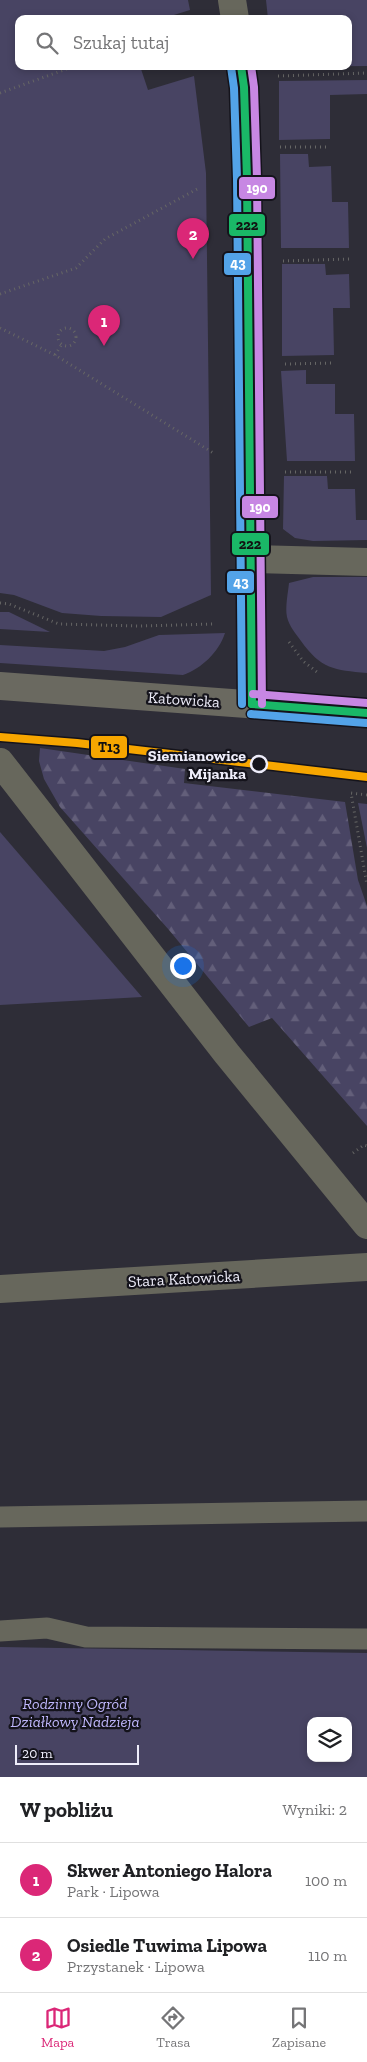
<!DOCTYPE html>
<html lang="pl">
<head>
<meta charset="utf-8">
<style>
	:root { --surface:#fff; --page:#f6f6f6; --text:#202124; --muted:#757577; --line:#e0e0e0; --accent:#db2777 }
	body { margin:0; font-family:"Zilla Slab",serif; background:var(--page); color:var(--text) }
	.controls { position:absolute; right:15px; bottom:15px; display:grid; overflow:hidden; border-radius:10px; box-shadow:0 2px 8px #0003 }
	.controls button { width:45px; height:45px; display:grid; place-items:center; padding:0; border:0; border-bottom:1px solid var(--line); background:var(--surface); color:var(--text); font:25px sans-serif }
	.scale { position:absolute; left:15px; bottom:12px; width:124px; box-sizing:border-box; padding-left:5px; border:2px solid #eeedfa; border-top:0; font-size:14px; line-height:18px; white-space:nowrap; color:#eeedfa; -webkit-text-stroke:4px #14131b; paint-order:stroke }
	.you { position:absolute; left:182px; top:965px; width:18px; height:18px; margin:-12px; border:4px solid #fff; border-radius:50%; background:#1a73e8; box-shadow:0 0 0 8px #1a73e833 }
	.badge { display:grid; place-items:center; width:32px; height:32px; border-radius:50%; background:var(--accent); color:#fff; font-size:16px; font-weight:700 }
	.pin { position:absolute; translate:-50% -41px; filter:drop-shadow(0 1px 2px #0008) }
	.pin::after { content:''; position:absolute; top:26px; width:18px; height:15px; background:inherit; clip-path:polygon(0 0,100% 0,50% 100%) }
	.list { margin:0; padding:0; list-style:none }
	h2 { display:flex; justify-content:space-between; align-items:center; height:65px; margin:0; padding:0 20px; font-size:21px }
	h2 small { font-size:16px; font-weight:400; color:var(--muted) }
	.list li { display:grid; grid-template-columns:32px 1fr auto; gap:15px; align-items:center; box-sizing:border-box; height:75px; padding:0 20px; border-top:1px solid var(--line) }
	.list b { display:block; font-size:19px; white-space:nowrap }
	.list p { margin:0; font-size:16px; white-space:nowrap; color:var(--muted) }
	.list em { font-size:16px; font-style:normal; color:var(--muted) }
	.icon { flex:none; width:28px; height:28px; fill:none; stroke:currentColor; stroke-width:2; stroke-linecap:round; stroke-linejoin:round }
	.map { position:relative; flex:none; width:367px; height:1777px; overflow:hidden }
	.search { position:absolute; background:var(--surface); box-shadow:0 2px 8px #0003; left:15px; right:15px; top:15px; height:55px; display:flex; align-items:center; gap:12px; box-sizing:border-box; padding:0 18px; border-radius:10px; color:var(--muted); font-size:19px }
	.sheet { height:215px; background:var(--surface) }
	nav { display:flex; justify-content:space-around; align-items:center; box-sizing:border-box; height:70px; border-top:1px solid var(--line); background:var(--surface); font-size:14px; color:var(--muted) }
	nav a { display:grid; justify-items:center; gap:2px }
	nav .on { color:var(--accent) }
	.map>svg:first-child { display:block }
	.green { fill:#484463; fill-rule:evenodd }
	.forest { fill:url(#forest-firs) }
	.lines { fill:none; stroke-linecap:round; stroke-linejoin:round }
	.path { stroke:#666665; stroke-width:3; stroke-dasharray:1 4; stroke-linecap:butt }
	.lane { stroke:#67675c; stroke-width:21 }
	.street { stroke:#67675c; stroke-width:28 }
	.secondary { stroke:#6a6960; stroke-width:28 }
	.bus-1-casing { stroke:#14131b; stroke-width:11 }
	.bus-2-casing { stroke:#14131b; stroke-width:11 }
	.bus-3-casing { stroke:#14131b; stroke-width:11 }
	.bus-1 { stroke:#1ab867; stroke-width:8 }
	.bus-2 { stroke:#53a3e8; stroke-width:8 }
	.bus-3 { stroke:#c787e3; stroke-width:8 }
	.tram-1-casing { stroke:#14131b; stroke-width:11 }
	.tram-1 { stroke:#f7a600; stroke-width:8 }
	.stop-dot { fill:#14131b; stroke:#eeedfa; stroke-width:2.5 }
	.labels { text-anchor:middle; stroke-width:4.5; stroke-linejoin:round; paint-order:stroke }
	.street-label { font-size:16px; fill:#eeedfa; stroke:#14131b }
	.stop-label { font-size:16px; font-weight:bold; fill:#eeedfa; stroke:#14131b; text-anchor:end }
	.park-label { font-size:16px; font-style:italic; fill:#beb6fb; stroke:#14131b }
	.line-badge { stroke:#14131b; stroke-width:2 }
	.badge-label { font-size:14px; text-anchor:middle; font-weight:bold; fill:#fff }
	.pale-badge-label { font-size:14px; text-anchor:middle; font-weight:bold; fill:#111 }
</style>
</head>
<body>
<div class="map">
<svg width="367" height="1777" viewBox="0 0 367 1777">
	<defs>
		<pattern id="forest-firs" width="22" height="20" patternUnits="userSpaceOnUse" patternTransform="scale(1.25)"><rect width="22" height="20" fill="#484463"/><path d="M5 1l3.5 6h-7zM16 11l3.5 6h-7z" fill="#635f7a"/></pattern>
	</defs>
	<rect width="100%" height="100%" fill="#2e2d37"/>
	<g class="green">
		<path d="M0 0H188L190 10 161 19H19V66H140L148 90 194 76 206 173 211 595 161 617 101 616 62 613 14 595 0 593Z"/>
		<path d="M266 0H367V66L274 67 348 66V19H268Z"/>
		<path d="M367 80V94L330 95V139L279 140V81Z"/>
		<path d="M280 154H308L309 167 331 166 332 202H348L349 248H281Z"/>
		<path d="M282 264H325L326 275 349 274 350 308H333L334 355 282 356Z"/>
		<path d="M306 370V384H335V414H354L355 461H287L281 371Z"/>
		<path d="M284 476H327L328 489H355L356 520H367V540L313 541 295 538 283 529Z"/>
		<path d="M313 577H367V673C334 670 321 669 301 641 296 634 289 626 287 617 285 607 288 593 289 583Z"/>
		<path d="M0 612H9L50 632 0 629Z"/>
		<path d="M225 633C219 652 201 669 183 675L0 663V645L104 651 125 647 159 635Z"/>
		<path d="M358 803 367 804V848Z"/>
		<path d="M0 832 142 997 0 1005Z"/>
		<path d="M0 1647 367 1653V1777H0ZM311 1721H348V1758H311Z"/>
	</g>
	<path class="forest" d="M40 748 185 769 184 783 345 802 358 880 367 906V1126L272 1018 249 1027 169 930 60 807 44 779 39 761Z"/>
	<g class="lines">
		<g class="path">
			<path d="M278 76 367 73"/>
			<path d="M0 93 75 66"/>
			<path d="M280 147H330"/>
			<path d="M283 261 349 259"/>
			<path d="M0 294 76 268 105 239 199 188"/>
			<path d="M0 328 55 355 215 454"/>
			<circle cx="67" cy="337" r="9"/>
			<path d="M55 355 62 344"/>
			<path d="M285 364 334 363"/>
			<path d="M285 472H355"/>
			<path d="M0 603 9 604 59 624 139 626 215 624"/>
			<path d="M289 642 303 661 317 672"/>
			<path d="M367 795 351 793 367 885"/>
			<path d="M353 1153 364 1145 367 1146"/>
		</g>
		<g class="lane">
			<path d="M0 1517 367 1511"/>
			<path d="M0 1631 47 1628 86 1637 367 1639"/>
		</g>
		<g class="street">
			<path d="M232 0 235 19"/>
			<path d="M241 66 244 87 247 179 252 704"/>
			<path d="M250 559 367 562"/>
			<path d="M0 762 227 1054 367 1225"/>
			<path d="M0 1289 367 1267"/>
		</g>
		<path class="secondary" d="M0 686 367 713"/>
		<g class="bus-1-casing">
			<g id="bus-1">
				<path d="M241 66 244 87 247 179 252 704"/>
				<path d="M252 704 367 713"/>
			</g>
		</g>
		<g class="bus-2-casing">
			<g id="bus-2">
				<path d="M231 67 234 88 237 179 242 704"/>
				<path d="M251 714 366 723"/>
			</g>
		</g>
		<g class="bus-3-casing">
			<g id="bus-3">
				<path d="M251 66 254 87 257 179 262 704"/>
				<path d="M253 694 367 703"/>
			</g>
		</g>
		<use href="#bus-1" class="bus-1"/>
		<use href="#bus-2" class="bus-2"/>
		<use href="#bus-3" class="bus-3"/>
		<g class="tram-1-casing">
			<path id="tram-1" d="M0 737 77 743 367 777"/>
		</g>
		<use href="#tram-1" class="tram-1"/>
	</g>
	<circle class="stop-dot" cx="259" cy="764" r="8"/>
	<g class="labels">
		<g class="street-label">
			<text transform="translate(184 699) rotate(4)" y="6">Katowicka</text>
			<text transform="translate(184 1278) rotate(-3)" y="6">Stara Katowicka</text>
		</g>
		<g class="stop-label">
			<text x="246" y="761">Siemianowice<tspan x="246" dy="18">Mijanka</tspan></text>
		</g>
		<g class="park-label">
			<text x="75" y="1709">Rodzinny Ogród<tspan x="75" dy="18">Działkowy Nadzieja</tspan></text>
		</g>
	</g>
	<g class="line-badge">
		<rect x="238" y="176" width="38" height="24" rx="5" fill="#c787e3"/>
		<rect x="228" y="213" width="38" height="24" rx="5" fill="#1ab867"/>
		<rect x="223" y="252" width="29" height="24" rx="5" fill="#53a3e8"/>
		<rect x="241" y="495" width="38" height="24" rx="5" fill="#c787e3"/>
		<rect x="231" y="532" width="39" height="24" rx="5" fill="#1ab867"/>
		<rect x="226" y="570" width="29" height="24" rx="5" fill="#53a3e8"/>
		<rect x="90" y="735" width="38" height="24" rx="5" fill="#f7a600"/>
	</g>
	<g class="badge-label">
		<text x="257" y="193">190</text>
		<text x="238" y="268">43</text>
		<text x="260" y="512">190</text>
		<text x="241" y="587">43</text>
	</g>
	<g class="pale-badge-label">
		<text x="247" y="230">222</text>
		<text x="250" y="549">222</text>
		<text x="109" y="752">T13</text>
	</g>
</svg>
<div class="controls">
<button><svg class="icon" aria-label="layers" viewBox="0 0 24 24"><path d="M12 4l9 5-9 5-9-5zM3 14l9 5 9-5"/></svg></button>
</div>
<div class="scale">20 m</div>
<div class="you"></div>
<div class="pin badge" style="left:104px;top:346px">1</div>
<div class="pin badge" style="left:193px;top:259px">2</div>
<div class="search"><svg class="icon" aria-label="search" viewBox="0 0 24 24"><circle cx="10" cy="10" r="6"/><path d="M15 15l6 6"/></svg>Szukaj tutaj</div>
</div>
<section class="sheet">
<h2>W pobliżu<small>Wyniki: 2</small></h2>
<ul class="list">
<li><span class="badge">1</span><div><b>Skwer Antoniego Halora</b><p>Park · Lipowa</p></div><em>100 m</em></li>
<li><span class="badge">2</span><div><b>Osiedle Tuwima Lipowa</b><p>Przystanek · Lipowa</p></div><em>110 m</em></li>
</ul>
</section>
<nav>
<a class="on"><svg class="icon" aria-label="map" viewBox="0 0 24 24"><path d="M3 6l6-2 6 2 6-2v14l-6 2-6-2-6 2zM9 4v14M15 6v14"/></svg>Mapa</a>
<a><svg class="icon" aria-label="directions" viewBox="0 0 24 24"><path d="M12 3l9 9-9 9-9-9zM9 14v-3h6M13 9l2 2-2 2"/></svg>Trasa</a>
<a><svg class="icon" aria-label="saved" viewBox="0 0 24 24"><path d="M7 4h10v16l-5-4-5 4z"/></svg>Zapisane</a>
</nav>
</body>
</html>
